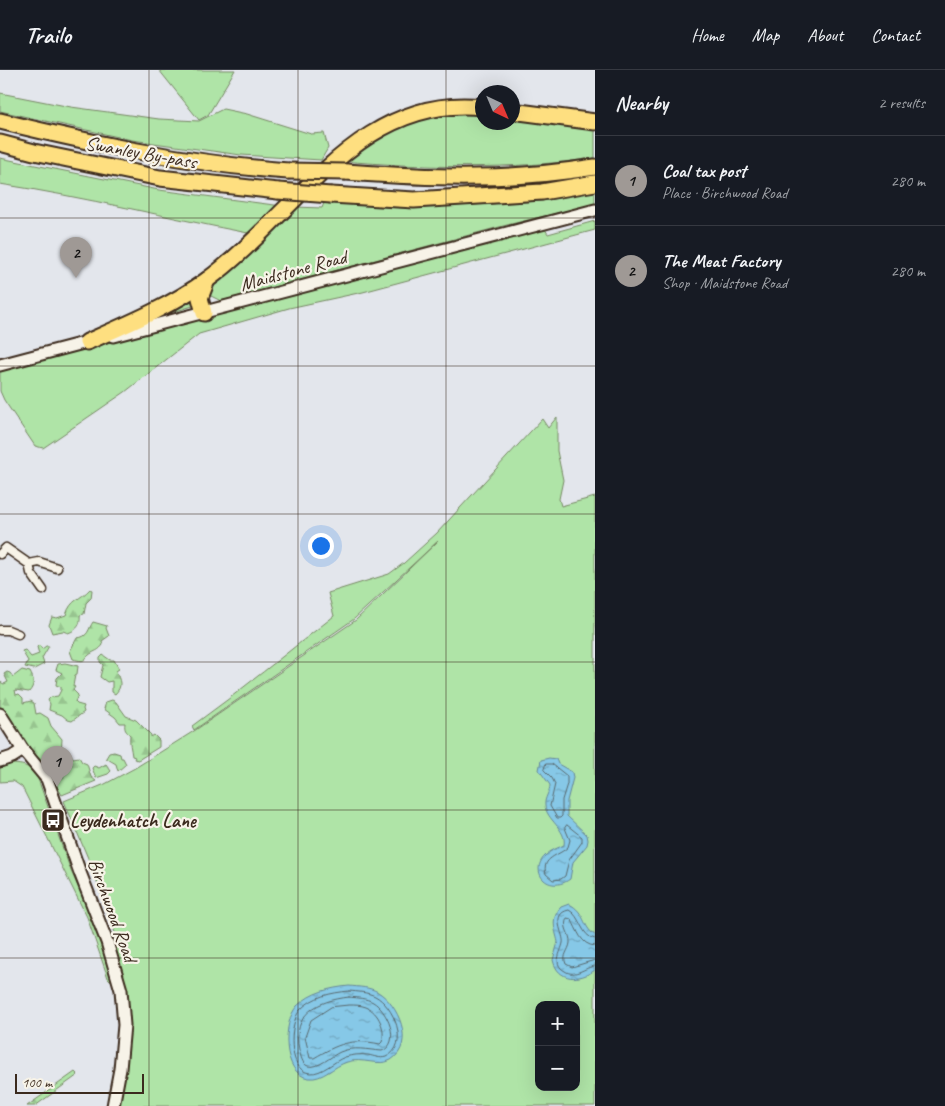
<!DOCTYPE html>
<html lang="en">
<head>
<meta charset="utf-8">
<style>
	:root { --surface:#171b24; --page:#242831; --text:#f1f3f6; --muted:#9ea1a6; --line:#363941; --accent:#9f9995 }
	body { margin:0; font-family:Caveat,sans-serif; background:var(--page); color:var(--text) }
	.controls { position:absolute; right:15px; bottom:15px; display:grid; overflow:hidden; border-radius:10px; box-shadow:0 5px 20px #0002 }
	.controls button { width:45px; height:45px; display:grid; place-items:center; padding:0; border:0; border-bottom:1px solid var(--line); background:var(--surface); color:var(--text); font:25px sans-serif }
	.compass { position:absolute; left:475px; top:15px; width:45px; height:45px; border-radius:50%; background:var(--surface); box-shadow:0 5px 20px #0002; rotate:136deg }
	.scale { position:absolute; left:15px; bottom:12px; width:129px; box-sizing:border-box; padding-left:5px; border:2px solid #3b2a1e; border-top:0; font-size:14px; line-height:18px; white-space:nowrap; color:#3b2a1e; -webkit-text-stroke:4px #f7f3e8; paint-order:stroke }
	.you { position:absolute; left:320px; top:475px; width:18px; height:18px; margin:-12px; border:4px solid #fff; border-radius:50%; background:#1a73e8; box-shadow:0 0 0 8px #1a73e833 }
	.badge { display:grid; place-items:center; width:32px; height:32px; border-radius:50%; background:var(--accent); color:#111; font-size:16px; font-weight:700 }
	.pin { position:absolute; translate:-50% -41px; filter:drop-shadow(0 1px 2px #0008) }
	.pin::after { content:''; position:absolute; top:26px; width:18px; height:15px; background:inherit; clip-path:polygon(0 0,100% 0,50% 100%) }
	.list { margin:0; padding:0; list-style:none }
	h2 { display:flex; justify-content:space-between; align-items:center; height:65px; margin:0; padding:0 20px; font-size:21px }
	h2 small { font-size:16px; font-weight:400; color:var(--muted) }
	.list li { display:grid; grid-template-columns:32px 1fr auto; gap:15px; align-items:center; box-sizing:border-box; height:90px; padding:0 20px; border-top:1px solid var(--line) }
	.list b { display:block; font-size:19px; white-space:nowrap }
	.list p { margin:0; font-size:16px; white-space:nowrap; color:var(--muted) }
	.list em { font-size:16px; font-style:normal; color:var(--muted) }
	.map { position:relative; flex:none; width:595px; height:1036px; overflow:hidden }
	header { display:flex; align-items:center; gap:30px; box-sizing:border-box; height:70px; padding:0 25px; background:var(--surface); border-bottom:1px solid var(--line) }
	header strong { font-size:24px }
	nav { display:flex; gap:28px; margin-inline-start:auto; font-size:18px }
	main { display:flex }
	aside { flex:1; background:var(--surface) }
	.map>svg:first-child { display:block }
	.green { fill:#afe4a7; stroke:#758762; fill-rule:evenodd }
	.forest { fill:url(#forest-firs); stroke:#758762 }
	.water { fill:url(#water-ripples); stroke:#688997 }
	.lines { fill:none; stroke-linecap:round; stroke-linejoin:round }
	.shore { stroke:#59696e; stroke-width:1 }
	.street-casing { stroke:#3b2a1e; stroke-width:11 }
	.secondary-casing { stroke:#3b2a1e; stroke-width:15 }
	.highway-casing { stroke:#3b2a1e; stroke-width:19 }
	.street { stroke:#f7f3e8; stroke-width:8 }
	.secondary { stroke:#f7f3e8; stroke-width:11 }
	.highway { stroke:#fedf80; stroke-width:15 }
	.highway-bridge-casing { stroke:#3b2a1e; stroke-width:19; stroke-linecap:butt }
	.highway-bridge { stroke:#fedf80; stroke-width:15 }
	.grid { fill:none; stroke:#3b2a1e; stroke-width:1; stroke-opacity:0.55 }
	.labels { text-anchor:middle; stroke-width:4.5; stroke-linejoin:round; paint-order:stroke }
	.street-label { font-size:20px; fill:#3b2a1e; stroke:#f7f3e8 }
	.poi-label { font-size:20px; font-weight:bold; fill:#3b2a1e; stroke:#f7f3e8; text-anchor:start }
</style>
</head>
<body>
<header>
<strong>Trailo</strong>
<nav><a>Home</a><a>Map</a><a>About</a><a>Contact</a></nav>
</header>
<main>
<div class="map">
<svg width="595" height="1036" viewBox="0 0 595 1036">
	<defs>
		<pattern id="forest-firs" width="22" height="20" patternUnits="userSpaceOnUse" patternTransform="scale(1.25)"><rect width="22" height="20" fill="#afe4a7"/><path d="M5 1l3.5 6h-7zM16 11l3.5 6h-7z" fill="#97c48f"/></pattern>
		<pattern id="water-ripples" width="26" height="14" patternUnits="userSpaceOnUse" patternTransform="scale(1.25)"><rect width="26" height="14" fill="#86c8e7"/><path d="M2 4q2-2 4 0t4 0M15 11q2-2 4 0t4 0" fill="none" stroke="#6fa3bb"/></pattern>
	</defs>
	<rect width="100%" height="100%" fill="#e3e6ec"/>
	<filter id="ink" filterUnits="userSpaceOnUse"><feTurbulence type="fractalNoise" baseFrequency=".02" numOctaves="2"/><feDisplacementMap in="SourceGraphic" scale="10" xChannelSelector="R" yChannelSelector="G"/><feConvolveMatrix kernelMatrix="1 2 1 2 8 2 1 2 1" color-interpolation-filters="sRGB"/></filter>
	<g filter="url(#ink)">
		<g class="green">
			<path d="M159 0H235L208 45 199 50Z"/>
			<path d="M0 23 71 37 159 49 199 51 223 39 247 44 311 64 324 63 328 78 321 90 241 85 132 70 0 41Z"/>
			<path d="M462 42 482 43V52H512L513 45 595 57V88C512 100 426 98 342 91L385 63 422 48Z"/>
			<path d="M0 88 159 120 282 136 253 164C169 148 85 127 0 114Z"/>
			<path d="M595 121V134L507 155 221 231 209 225 208 222 210 215 295 137 322 138 324 133 416 138 542 131Z"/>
			<path d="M595 151V160L363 222 289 238 199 264 125 322 43 378 35 376 4 330 0 321V301L545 159 548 164Z"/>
			<path d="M194 220 199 234 151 249Z"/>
			<path d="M557 347V381L563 410 559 429 561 436 595 427V1036H118L129 947 127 921 113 872 118 871 93 800 64 731 105 714 135 698 194 661 356 550 438 471 354 549 194 660 192 656C241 621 286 583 334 546L328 523 389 504 404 493 437 463 542 349 548 358ZM539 935H576V1017H539Z"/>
			<path d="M12 694C27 695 29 696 38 709L71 801 94 852 112 912 108 908 87 847 22 717 13 711 0 712V698Z"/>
		</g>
		<g class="forest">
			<path d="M90 519 92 520 91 528 86 533 84 544 80 545C81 555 77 560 68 563L63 561 52 563 49 555 52 547 57 548 66 545C71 529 80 530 90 519Z"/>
			<path d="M93 552 107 556 106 558 109 566 102 571 103 575C98 581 97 580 92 583 82 589 88 593 73 589L70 581 77 568C89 567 88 559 93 552Z"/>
			<path d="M39 575 42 579 46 576H49L42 588 44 594 34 599 25 597 28 591 22 581 25 580 31 587 39 584 37 577Z"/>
			<path d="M103 585 110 590H114L119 599 116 601C120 611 123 616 115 624L112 622V611L107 612 100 607 103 595 100 592V588Z"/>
			<path d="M65 593 78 596 77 604 75 605 73 616 75 617 73 620 78 625 75 632 77 634 84 636 83 639 84 642 72 651 68 650 62 645 49 640 50 634 48 630 51 627 58 626 61 620V617L56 615 57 608 62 603 56 600 58 594Z"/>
			<path d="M22 600 30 602C34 609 35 615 29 622L15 620 16 625 19 624 23 628V633L31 631 34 633 36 644 40 643 48 648 51 656 62 669 61 683 71 685 73 688 79 687 82 692 87 694 91 707 96 711 62 725 44 695 26 676 0 638V612L4 614 8 612 4 604 7 602 10 603 13 607Z"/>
			<path d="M112 630 116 632 126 646 136 650 151 665V667L154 665 159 670V677L138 690 134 689 135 687 132 686C131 678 129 673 130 665 126 661 124 660 125 653H120L115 647 104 639 106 632Z"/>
			<path d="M114 682 120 684 121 688H123L126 694 118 701 116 694 106 688 109 683Z"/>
			<path d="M106 694 111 701 108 704 96 708 92 698 94 696 99 698Z"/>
			<path d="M75 1002 78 1005 35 1036H27Z"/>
		</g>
		<g class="water">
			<path d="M549 688 556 689 558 694 572 702 573 708 567 731V746L587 765 588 770 587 775 573 792 570 809C548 825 528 801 546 785 551 780 558 778 564 775 567 759 546 750 545 735 544 728 550 722 550 715L539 700 541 690Z"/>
			<path d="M569 834C586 842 582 857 595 865V900C580 911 558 912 553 890L558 872C555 859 550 849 561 837Z"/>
			<path d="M349 916C359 917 370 917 378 922 398 934 416 974 391 990 379 997 362 987 347 992 334 996 322 1010 309 1008 282 1005 282 952 297 936 311 922 330 918 349 916Z"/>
		</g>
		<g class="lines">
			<g class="shore">
				<path d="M546 694H552L567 706V714L562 730V746L560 748H557L550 736 555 714 552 708 544 700Z"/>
				<path d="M567 755 582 767V772L569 790 565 806 561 809 553 810 546 804C541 787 559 786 568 777L570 770 565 758Z"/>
				<path d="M595 869C581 867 581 846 569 840 549 844 565 865 563 873 561 883 552 894 565 901 575 908 585 897 595 896"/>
				<path d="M595 876C580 875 578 860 571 849L567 848C562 858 571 864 570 873 569 881 562 885 566 894L572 897 595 890"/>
				<path d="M349 921C358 922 367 922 375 926 393 935 411 975 386 987 380 989 374 986 368 985 360 984 352 985 345 987 334 991 322 1004 310 1003 287 1001 289 953 300 940 313 926 331 923 349 921Z"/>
				<path d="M349 927C357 928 366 928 373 932 387 940 402 973 382 981 367 980 354 976 340 982 331 986 318 999 308 996 302 994 301 986 299 980 292 943 317 931 349 927Z"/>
				<path d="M349 935C355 935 361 935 366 937 379 942 386 960 382 972L380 974C351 968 338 974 314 988H310L305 967 311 950 331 937Z"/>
			</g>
			<g class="street-casing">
				<g id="street">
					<path d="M0 484 6 478 29 494 39 492 57 498"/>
					<path d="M29 494 31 503 43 520"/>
					<path d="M0 560H8L18 564"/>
				</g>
			</g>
			<g class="secondary-casing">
				<g id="secondary">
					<path d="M113 266 595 140"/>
					<path d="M0 295 95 270"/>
					<path d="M0 644 23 680 47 709 79 800 107 872 121 920 124 955 120 999 113 1036"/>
					<path d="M0 691 12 687 23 680"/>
				</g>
			</g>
			<g class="highway-casing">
				<g id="highway">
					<path d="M512 41 595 52"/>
					<path d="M0 51C94 74 191 94 288 101"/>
					<path d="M0 73 34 82 160 108 278 121"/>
					<path d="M346 102C389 105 433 108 476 107 516 107 556 103 595 97"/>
					<path d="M331 125 414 130 542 122 595 113"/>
					<path d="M204 243 200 228 207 210"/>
					<path d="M87 272C128 254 171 236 207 210 294 147 359 23 482 37"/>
				</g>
			</g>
			<use href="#street" class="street"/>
			<use href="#secondary" class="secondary"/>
			<use href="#highway" class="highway"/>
			<g class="highway-bridge-casing">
				<g id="highway-bridge">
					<path d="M288 101 346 102"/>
					<path d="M278 121 331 125"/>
				</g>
			</g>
			<use href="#highway-bridge" class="highway-bridge"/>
		</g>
	</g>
	<path class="grid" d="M149 0V1036M298 0V1036M446 0V1036M0 148H595M0 296H595M0 444H595M0 592H595M0 740H595M0 888H595"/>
	<defs>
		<g id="bus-square" transform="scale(1.25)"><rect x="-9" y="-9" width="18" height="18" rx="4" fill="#3b2a1e" stroke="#f7f3e8"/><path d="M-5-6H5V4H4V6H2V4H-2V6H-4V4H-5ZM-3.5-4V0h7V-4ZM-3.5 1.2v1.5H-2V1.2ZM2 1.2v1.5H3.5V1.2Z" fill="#fff"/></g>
	</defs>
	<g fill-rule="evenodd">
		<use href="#bus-square" x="53" y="750"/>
	</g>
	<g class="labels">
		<g class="street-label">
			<text transform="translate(141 82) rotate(10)" y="7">Swanley By-pass</text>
			<text transform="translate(293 200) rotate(-15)" y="7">Maidstone Road</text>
			<text transform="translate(113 840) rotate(70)" y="7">Birchwood Road</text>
		</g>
		<g class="poi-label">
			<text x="70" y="757">Leydenhatch Lane</text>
		</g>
	</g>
</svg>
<div class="controls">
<button>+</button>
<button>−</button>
</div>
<svg class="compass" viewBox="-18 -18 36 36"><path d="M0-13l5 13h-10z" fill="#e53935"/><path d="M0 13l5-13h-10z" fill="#9ea1a6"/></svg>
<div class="scale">100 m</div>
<div class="you"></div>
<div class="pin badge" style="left:57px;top:717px">1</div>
<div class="pin badge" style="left:76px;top:208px">2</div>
</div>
<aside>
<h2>Nearby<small>2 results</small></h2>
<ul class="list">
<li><span class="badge">1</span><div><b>Coal tax post</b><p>Place · Birchwood Road</p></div><em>280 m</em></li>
<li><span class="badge">2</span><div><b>The Meat Factory</b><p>Shop · Maidstone Road</p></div><em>280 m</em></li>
</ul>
</aside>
</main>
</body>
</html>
